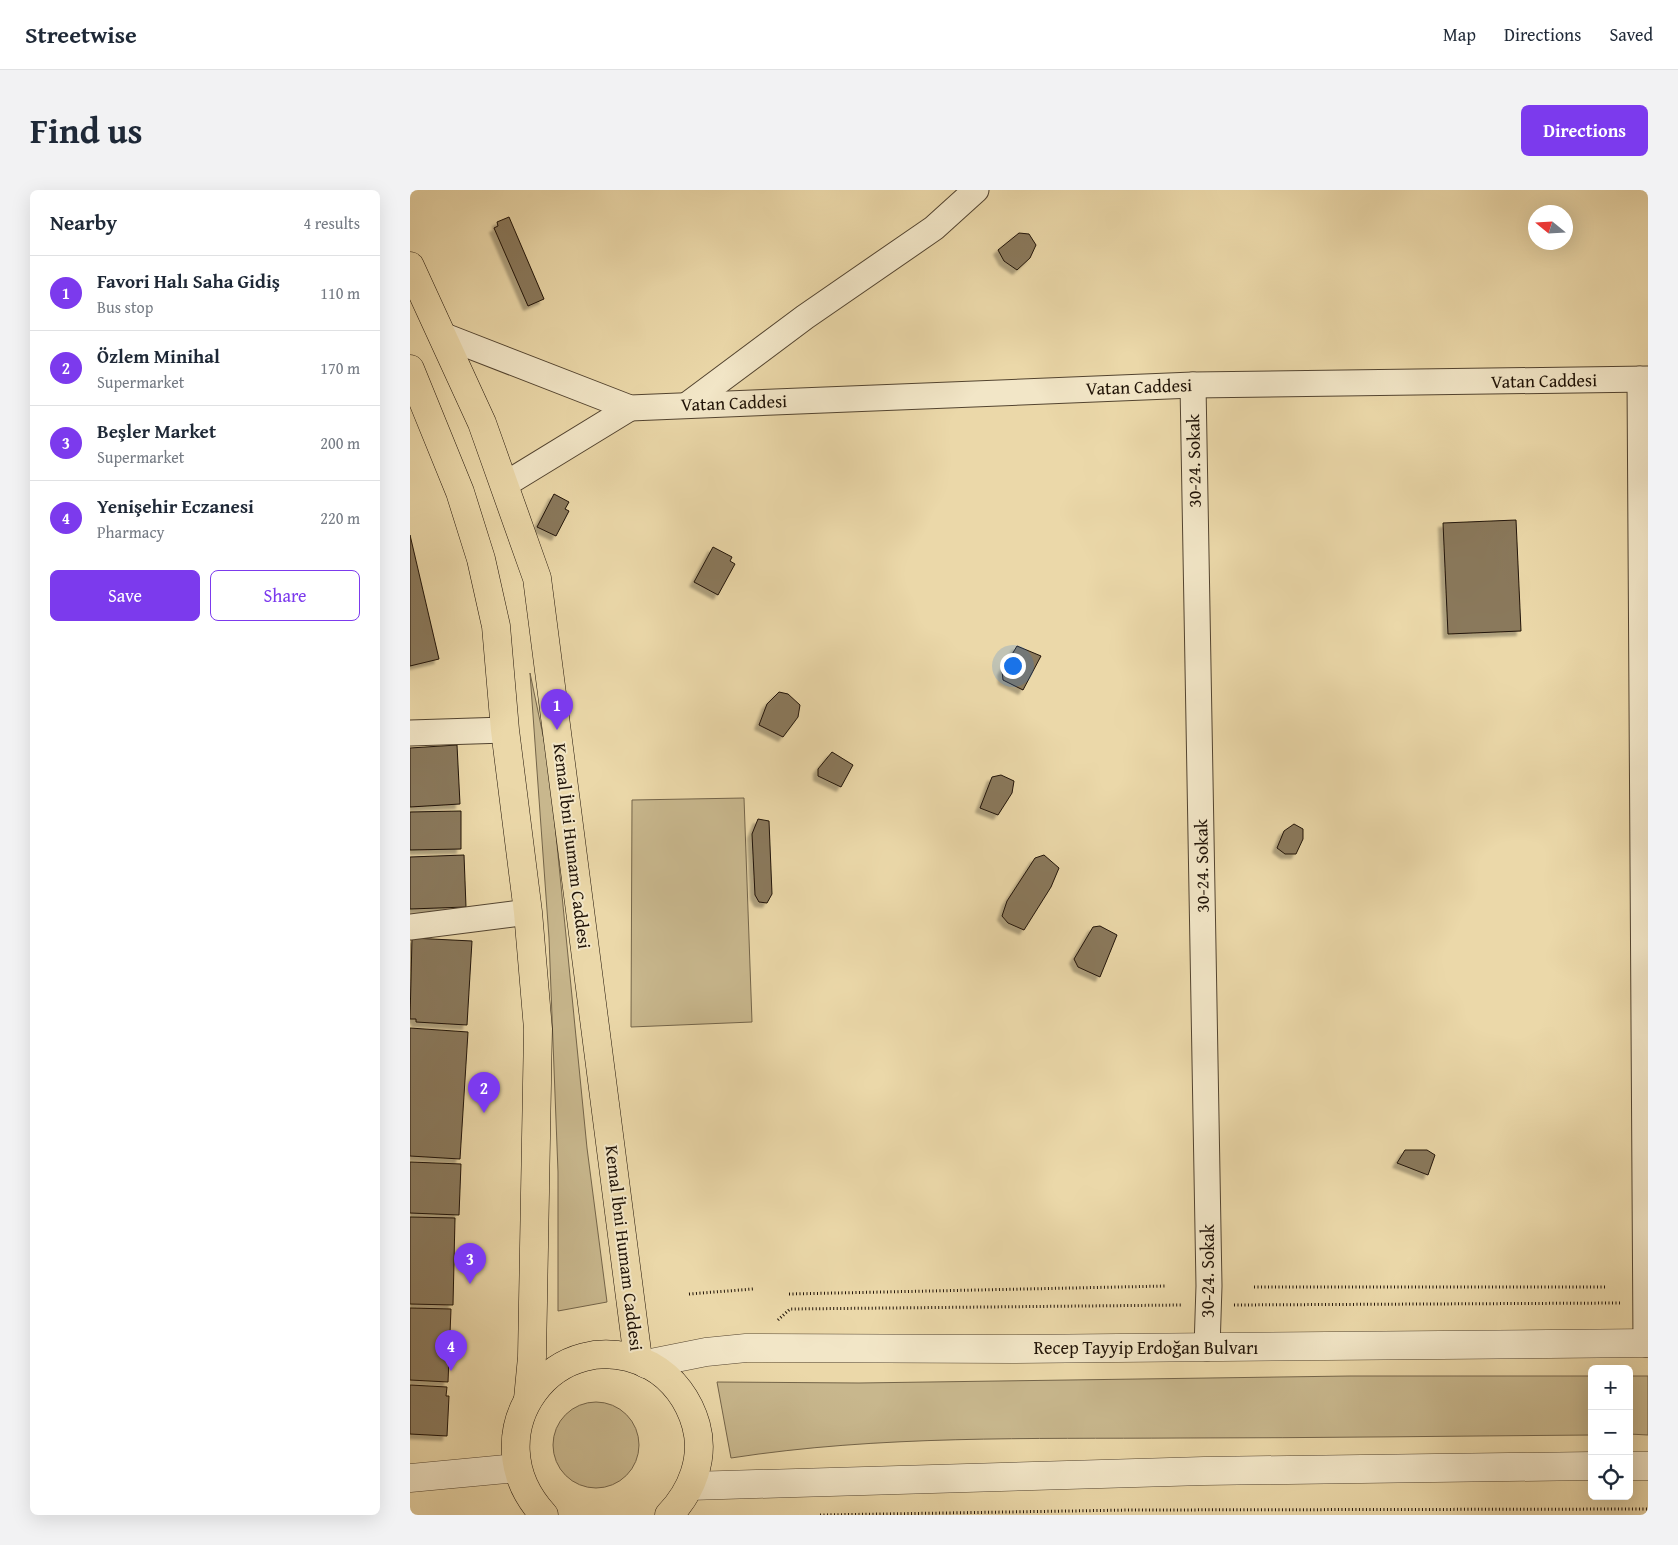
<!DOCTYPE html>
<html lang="en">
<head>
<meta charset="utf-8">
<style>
	:root { --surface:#fff; --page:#f2f2f3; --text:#1f2937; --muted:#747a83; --line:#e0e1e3; --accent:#7c3aed }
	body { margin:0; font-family:"Gentium Book Plus",serif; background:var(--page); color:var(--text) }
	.controls { position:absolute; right:15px; bottom:15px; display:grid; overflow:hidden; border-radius:8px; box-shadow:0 5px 20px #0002 }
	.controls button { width:45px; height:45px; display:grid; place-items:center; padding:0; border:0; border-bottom:1px solid var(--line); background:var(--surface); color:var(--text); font:25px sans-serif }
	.compass { position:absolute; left:1118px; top:15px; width:45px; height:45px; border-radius:50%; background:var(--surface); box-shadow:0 5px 20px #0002; rotate:288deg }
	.you { position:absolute; left:602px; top:475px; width:18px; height:18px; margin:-12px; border:4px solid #fff; border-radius:50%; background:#1a73e8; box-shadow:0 0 0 8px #1a73e833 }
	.badge { display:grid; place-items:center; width:32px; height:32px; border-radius:50%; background:var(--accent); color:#fff; font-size:16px; font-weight:700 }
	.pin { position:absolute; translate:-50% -41px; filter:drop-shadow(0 1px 2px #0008) }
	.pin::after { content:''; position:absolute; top:26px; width:18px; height:15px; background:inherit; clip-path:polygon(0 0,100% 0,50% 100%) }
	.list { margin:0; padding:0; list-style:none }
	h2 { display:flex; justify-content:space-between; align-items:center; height:65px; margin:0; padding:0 20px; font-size:21px }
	h2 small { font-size:16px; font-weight:400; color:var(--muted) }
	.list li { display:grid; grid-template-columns:32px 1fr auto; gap:15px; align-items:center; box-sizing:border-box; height:75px; padding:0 20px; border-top:1px solid var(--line) }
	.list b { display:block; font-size:19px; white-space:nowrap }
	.list p { margin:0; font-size:16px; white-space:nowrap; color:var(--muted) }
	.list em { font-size:16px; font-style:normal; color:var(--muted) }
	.actions { display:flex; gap:10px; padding:15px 20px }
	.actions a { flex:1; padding:11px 0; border:1px solid var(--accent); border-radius:8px; text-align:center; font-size:18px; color:var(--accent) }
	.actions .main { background:var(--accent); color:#fff }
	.icon { flex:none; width:28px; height:28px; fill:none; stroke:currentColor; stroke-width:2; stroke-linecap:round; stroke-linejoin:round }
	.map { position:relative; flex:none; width:1238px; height:1325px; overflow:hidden; border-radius:8px }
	header { display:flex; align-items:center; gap:30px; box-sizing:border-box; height:70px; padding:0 25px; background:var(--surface); border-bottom:1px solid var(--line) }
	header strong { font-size:24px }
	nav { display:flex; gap:28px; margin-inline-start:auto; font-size:18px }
	.intro { display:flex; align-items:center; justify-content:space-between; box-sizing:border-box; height:120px; padding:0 30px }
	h1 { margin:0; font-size:35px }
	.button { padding:12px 22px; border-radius:8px; background:var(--accent); color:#fff; font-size:18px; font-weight:700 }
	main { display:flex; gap:30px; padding:0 30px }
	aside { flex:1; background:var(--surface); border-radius:8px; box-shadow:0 5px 20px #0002 }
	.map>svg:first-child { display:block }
	.green { fill:#c8b78d; stroke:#74654a }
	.building { fill:#8a795b; stroke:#201307; filter:url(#shadow) }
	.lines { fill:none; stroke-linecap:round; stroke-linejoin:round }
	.minor-casing { stroke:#534430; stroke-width:27 }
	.tertiary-casing { stroke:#534430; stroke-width:29 }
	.primary-casing { stroke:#201307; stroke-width:29 }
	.path { stroke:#201307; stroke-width:3; stroke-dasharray:1 2.5; stroke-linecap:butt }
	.minor { stroke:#f2e6c7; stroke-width:25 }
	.tertiary { stroke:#f2e6c7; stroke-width:28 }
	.primary { stroke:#ebd8a9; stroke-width:28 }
	.labels { text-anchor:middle; stroke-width:4; stroke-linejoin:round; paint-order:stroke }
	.street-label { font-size:18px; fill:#201307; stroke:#f2e6c7 }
</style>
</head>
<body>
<header>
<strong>Streetwise</strong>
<nav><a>Map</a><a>Directions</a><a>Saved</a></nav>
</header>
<div class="intro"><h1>Find us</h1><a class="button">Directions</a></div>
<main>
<aside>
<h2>Nearby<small>4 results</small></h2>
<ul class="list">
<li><span class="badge">1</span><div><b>Favori Halı Saha Gidiş</b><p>Bus stop</p></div><em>110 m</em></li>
<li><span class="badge">2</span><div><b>Özlem Minihal</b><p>Supermarket</p></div><em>170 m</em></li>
<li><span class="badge">3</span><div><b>Beşler Market</b><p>Supermarket</p></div><em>200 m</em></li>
<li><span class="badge">4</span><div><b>Yenişehir Eczanesi</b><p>Pharmacy</p></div><em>220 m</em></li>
</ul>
<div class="actions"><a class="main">Save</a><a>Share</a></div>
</aside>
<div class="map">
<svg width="1238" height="1325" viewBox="0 0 1238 1325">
	<defs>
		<filter id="shadow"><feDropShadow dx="-4.5" dy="4.5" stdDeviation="1" flood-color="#0004"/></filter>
	</defs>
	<rect width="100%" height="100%" fill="#ebd8a9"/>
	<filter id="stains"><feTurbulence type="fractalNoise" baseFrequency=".004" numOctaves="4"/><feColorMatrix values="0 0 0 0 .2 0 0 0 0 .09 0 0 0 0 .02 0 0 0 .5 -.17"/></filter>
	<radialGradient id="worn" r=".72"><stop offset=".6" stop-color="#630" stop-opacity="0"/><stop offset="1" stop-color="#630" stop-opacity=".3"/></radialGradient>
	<g class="green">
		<path d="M120 483 139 574 177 958 197 1112 148 1121V982L139 748Z"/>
		<path d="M334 608 342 832 221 837 222 610Z"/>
		<path d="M940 1186H1182V1245C1045 1246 907 1248 770 1248 620 1249 470 1245 321 1268L307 1192 449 1193Z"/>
		<path d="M1219 1186H1238V1245L1219 1244Z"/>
		<circle cx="186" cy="1255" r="43"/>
	</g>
	<g class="building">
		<path d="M99 27 134 109 118 116 84 38 88 36 87 32Z"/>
		<path d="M609 43 619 44 626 55 620 68 607 80 594 71 588 60Z"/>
		<path d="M144 304 159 312 155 319 159 321 146 346 127 337Z"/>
		<path d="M1106 330 1111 441 1038 444 1033 333Z"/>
		<path d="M0 345 29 469 0 476Z"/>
		<path d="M303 357 322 367 320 371 325 374 308 405 284 392Z"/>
		<path d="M607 456 631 466 613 500 593 490 592 481Z"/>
		<path d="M369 502 378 504 390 515 388 527 373 547 349 535 357 514Z"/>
		<path d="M47 555 50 614 0 617V558Z"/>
		<path d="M422 562 443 575 431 597 408 586V579Z"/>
		<path d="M591 585 604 591 602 603 588 625 570 618 582 587Z"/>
		<path d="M51 621V659L0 660V622Z"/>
		<path d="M348 629 359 631 362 704 357 713 349 712 345 705 342 644Z"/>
		<path d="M884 634 893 639V649L886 664H875L867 658 874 641Z"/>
		<path d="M54 665 56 717 0 719V667Z"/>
		<path d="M634 665 649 678 641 697 614 740 598 733 592 726 597 711 625 668Z"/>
		<path d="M690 736 707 745 690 787 668 777 664 769 683 737Z"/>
		<path d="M2 748 62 751 57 835 6 832V829H0Z"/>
		<path d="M0 838 58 842 50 969 0 966Z"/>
		<path d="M995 960H1017L1025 965 1018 985 987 973Z"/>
		<path d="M0 972 51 974 49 1025 0 1023Z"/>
		<path d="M0 1027 45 1028 43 1115 0 1114Z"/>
		<path d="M0 1118 41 1119 38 1192 0 1190Z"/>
		<path d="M0 1195 37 1197 36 1206H39L37 1246 0 1244Z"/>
	</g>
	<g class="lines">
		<g class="minor-casing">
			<g id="minor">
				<path d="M32 145 220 218 783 195 1238 189"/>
				<path d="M1230 189 1236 1154"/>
				<path d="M783 195 799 1096 797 1158"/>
				<path d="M277 215 395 127 524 38 566 0"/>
				<path d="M94 295 220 218"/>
				<path d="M0 543 95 540"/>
				<path d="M0 737 118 722"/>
			</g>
		</g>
		<g class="tertiary-casing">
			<g id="tertiary">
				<path d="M236 1174 296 1162 336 1158 600 1159 1238 1153"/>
				<path d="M1219 1276H1238"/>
				<path d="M0 1288 107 1278"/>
				<path d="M280 1296 794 1281 1182 1276"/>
			</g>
		</g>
		<g class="primary-casing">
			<g id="primary">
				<path d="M0 76 72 233 127 388 228 1169"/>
				<path d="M0 179 50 302 71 369 86 436 95 540 118 722 128 839 122 1167 118 1209"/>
				<path d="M134 1325C59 1244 146 1127 241 1176 263 1188 279 1210 286 1235 295 1268 282 1301 259 1325"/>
			</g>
		</g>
		<g class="path">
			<path d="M844 1097H1196"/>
			<path d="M279 1104 343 1099"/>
			<path d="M379 1104 756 1096"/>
			<path d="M824 1115 1210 1113"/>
			<path d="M368 1130 380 1119 772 1115"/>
			<path d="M410 1325 721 1320 1238 1319"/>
		</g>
		<use href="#minor" class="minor"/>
		<use href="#tertiary" class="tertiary"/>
		<use href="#primary" class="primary"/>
	</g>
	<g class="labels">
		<g class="street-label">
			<text transform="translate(1134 191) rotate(-1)" y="6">Vatan Caddesi</text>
			<text transform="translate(729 197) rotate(-2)" y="6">Vatan Caddesi</text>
			<text transform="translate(324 213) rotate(-2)" y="6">Vatan Caddesi</text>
			<text transform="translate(784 271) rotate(-91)" y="6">30-24. Sokak</text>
			<text transform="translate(162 656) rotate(83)" y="6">Kemal İbni Humam Caddesi</text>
			<text transform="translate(792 676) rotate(-91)" y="6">30-24. Sokak</text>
			<text transform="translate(214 1058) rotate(83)" y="6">Kemal İbni Humam Caddesi</text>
			<text transform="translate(798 1081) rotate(-90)" y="6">30-24. Sokak</text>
			<text x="736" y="1164">Recep Tayyip Erdoğan Bulvarı</text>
		</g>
	</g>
	<rect width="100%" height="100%" filter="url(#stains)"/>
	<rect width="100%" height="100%" fill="url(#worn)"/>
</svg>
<div class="controls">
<button>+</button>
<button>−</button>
<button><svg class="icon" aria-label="locate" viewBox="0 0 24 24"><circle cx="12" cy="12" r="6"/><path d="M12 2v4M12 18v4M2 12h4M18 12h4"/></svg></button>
</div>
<svg class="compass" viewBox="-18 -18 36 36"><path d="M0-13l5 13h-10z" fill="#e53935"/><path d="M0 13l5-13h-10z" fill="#747a83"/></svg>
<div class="you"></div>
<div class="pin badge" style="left:147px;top:540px">1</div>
<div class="pin badge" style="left:74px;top:923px">2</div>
<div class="pin badge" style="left:60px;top:1094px">3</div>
<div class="pin badge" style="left:41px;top:1181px">4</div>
</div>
</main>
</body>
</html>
